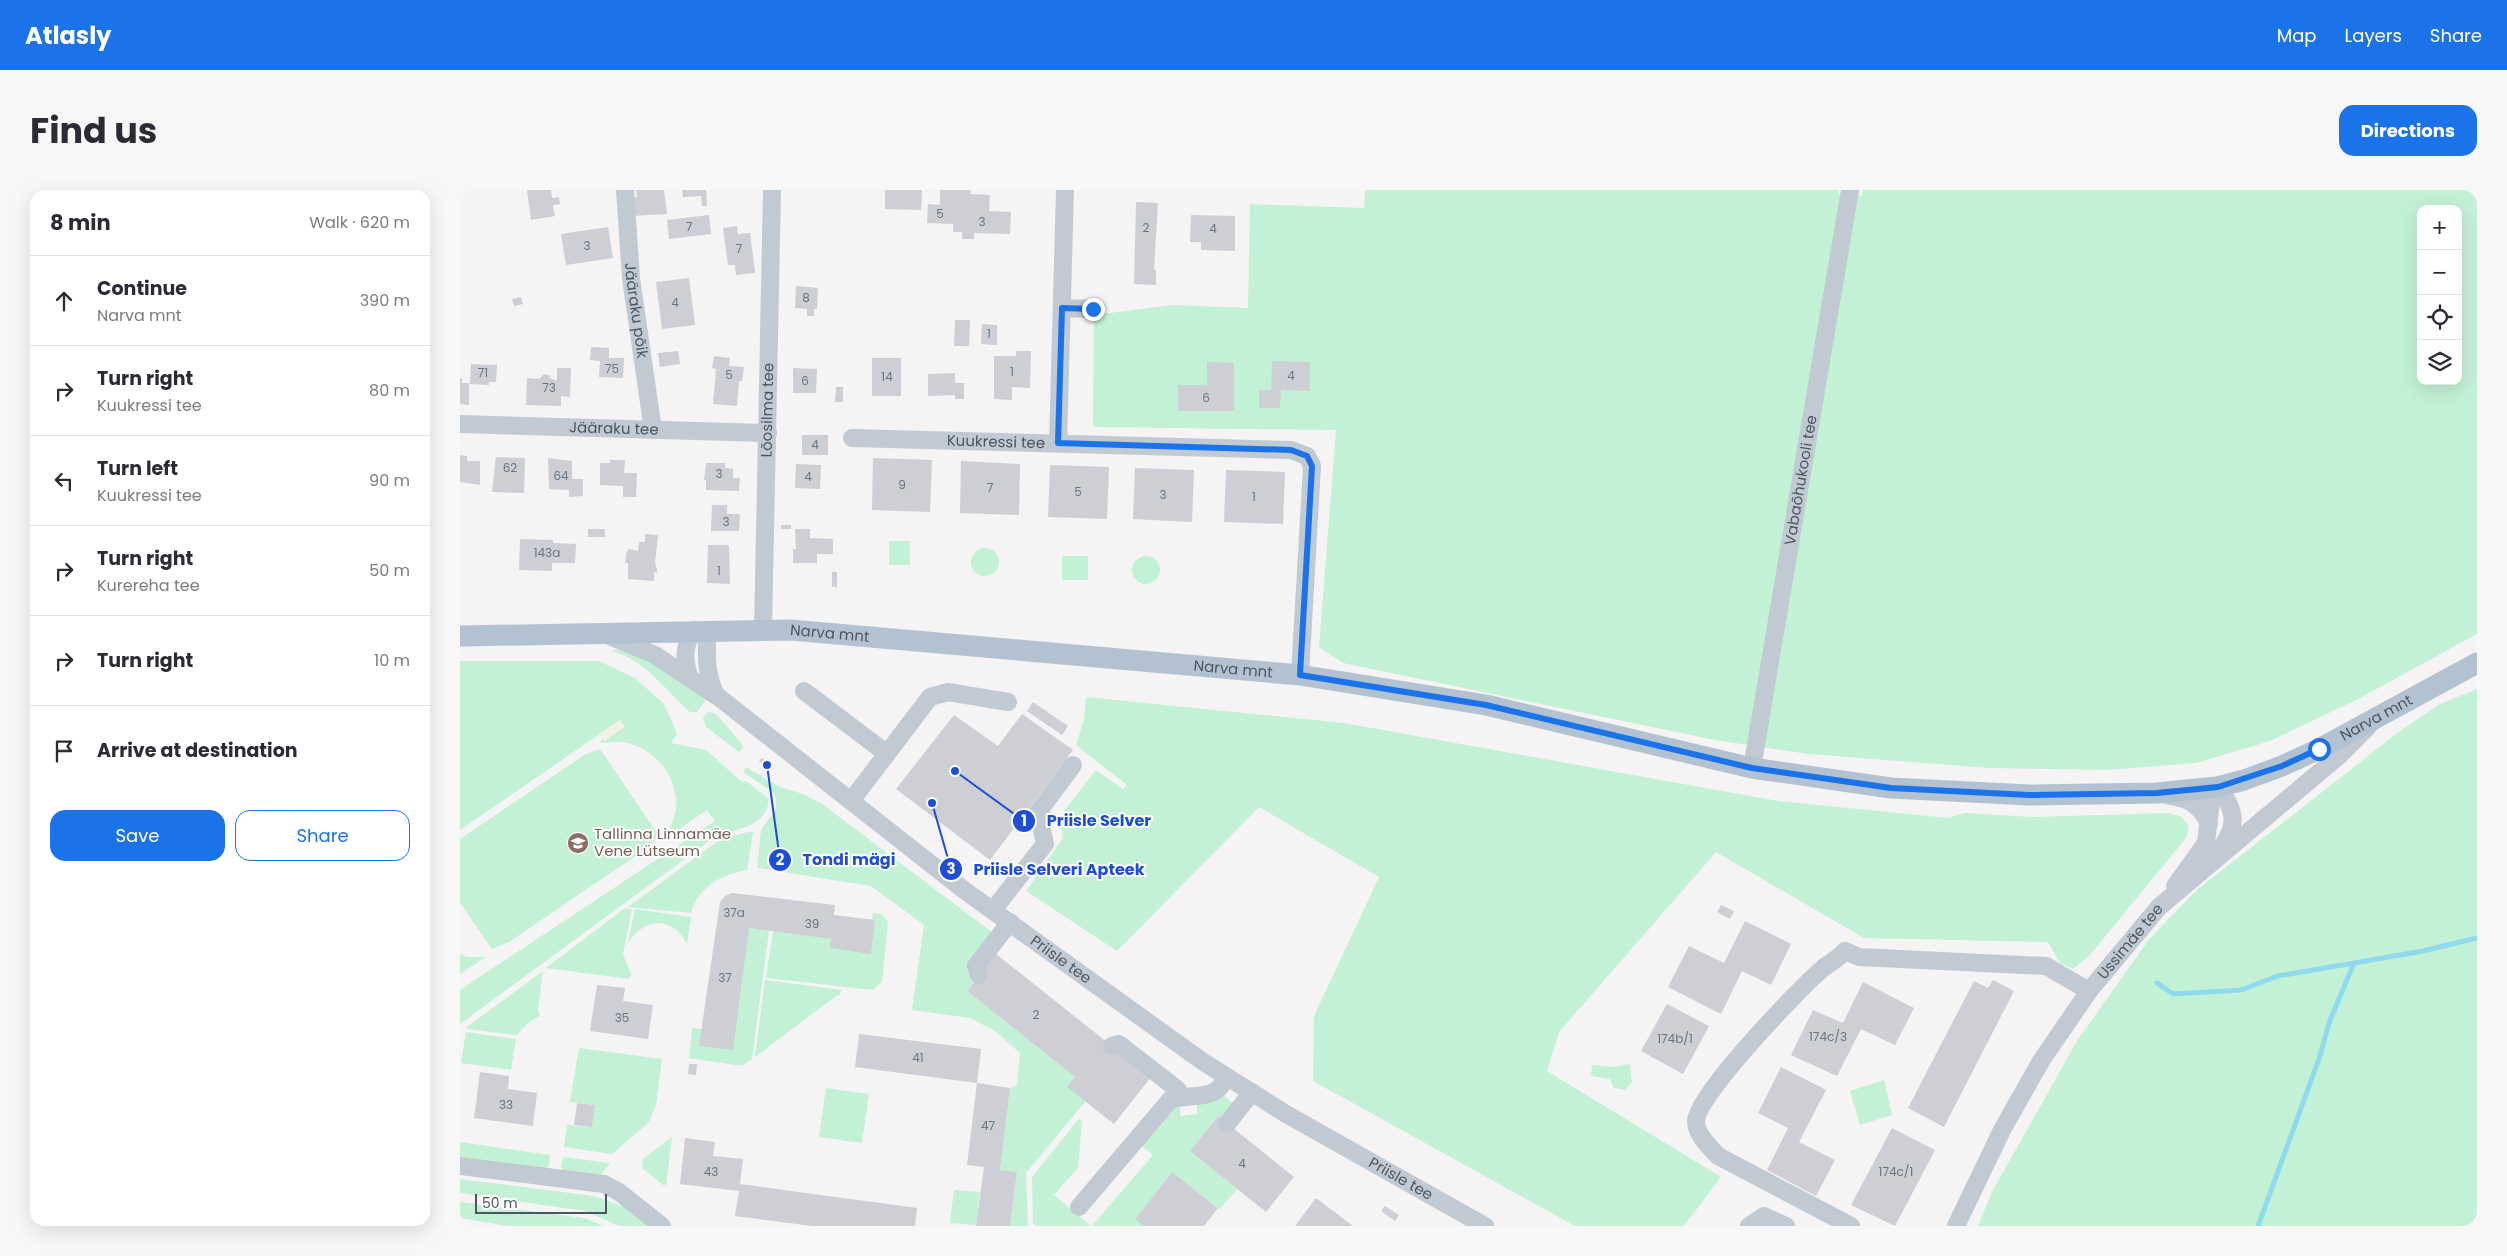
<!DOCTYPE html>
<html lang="en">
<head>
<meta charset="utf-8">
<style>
	:root { --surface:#fff; --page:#f7f7f7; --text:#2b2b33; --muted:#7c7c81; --line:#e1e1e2; --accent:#1a73e8 }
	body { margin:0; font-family:Poppins,sans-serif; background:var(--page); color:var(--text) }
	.controls { position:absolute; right:15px; top:15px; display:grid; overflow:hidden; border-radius:10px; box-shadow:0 5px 20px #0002 }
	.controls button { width:45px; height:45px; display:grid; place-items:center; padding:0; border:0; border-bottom:1px solid var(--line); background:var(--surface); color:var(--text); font:25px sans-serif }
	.scale { position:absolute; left:15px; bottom:12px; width:132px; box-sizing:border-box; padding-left:5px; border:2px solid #4a5661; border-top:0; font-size:14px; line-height:18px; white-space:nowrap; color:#4a5661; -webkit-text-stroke:4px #fff; paint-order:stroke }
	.stop { position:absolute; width:15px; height:15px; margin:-11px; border:4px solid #1a73e8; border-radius:50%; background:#fff }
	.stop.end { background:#1a73e8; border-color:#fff; box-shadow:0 1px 5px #0008 }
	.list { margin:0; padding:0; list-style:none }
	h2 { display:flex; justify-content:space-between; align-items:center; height:65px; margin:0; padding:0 20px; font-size:21px }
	h2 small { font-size:16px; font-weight:400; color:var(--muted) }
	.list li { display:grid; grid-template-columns:32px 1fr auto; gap:15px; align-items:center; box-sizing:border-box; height:90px; padding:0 20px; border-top:1px solid var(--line) }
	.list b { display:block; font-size:19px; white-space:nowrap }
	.list p { margin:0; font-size:16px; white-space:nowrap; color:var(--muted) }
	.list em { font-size:16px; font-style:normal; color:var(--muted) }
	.actions { display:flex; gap:10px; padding:15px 20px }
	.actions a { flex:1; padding:11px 0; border:1px solid var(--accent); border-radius:15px; text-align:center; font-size:18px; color:var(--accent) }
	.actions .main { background:var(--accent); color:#fff }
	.icon { flex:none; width:28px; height:28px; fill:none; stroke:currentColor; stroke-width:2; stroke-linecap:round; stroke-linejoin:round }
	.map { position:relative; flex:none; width:2017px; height:1036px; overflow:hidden; border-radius:15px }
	header { display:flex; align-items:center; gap:30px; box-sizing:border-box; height:70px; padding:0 25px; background:var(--accent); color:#fff }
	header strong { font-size:24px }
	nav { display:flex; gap:28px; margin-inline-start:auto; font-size:18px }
	.intro { display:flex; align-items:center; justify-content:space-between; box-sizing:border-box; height:120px; padding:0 30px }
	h1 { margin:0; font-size:35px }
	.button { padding:12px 22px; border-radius:15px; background:var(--accent); color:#fff; font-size:18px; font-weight:700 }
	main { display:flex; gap:30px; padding:0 30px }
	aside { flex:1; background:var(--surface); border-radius:15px; box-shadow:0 5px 20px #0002 }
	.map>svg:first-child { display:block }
	.green { fill:#c3f1d5; fill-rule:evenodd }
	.sand { fill:#f5f0e5 }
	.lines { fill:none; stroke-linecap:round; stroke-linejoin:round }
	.stream { stroke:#90daee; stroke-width:5 }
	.building { fill:#cdcfd5 }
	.minor { stroke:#c1cad2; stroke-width:18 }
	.major { stroke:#b3c2d1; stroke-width:21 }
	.route { stroke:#1a73e8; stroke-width:6 }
	.labels { text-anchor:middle; stroke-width:4; stroke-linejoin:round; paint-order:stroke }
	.number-label { font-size:12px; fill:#6b747e }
	.street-label { font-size:15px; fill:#4a5661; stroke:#fff }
	.education-label { font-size:15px; fill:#785e54; stroke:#fff; text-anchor:start }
	.leader { fill:none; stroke:#1d4ed8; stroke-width:2 }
	.callout-dot { fill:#1d4ed8; stroke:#fff; stroke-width:2 }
	.mark-label { font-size:15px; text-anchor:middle; font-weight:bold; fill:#fff }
	.callout-label { font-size:16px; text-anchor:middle; font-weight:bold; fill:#1d4ed8; stroke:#fff; stroke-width:4; stroke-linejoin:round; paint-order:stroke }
</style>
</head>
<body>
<header>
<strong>Atlasly</strong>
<nav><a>Map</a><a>Layers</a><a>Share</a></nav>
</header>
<div class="intro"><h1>Find us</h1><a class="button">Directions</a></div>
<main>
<aside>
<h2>8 min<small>Walk · 620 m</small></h2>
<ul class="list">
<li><svg class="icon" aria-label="ahead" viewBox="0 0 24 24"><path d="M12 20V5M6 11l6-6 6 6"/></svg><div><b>Continue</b><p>Narva mnt</p></div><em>390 m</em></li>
<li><svg class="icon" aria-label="right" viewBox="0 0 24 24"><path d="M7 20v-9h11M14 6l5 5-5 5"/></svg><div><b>Turn right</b><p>Kuukressi tee</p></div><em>80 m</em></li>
<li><svg class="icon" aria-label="left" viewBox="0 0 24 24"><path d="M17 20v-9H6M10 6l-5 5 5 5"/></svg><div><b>Turn left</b><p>Kuukressi tee</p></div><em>90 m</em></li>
<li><svg class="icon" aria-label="right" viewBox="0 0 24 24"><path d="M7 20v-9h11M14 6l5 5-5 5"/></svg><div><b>Turn right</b><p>Kurereha tee</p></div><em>50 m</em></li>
<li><svg class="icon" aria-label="right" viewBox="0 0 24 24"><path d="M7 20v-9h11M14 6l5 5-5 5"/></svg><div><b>Turn right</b></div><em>10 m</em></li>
<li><svg class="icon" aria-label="arrive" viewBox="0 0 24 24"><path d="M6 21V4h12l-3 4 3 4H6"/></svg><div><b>Arrive at destination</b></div></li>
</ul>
<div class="actions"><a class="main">Save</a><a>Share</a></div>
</aside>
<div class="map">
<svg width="2017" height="1036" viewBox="0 0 2017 1036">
	<rect width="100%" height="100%" fill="#f5f3f3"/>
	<g class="green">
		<path d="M905 0H1379L1378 4 1402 6 1403 0H2017V444L1898 509 1810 551 1736 573 1648 580 1529 578 1349 564 1255 550 883 473 859 457 876 240 633 237 634 125 713 115 788 118 790 14 904 18ZM1961 19H1998V191H1961Z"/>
		<rect x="429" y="351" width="21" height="24"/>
		<circle cx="525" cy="372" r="14"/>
		<rect x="602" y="366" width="26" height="24"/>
		<circle cx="686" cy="380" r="14"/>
		<path d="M154 459 188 468 246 510 237 522H230C208 503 184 468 153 462Z"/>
		<path d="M0 471H139L175 488 204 514 217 544 211 553 246 560 282 592 286 591 309 609C306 640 274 637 252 649L0 834V800L255 631 247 620 206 648C210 638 214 629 216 619 219 587 194 557 163 552 156 551 148 553 140 553L142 549 164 537 160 530 0 640Z"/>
		<path d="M2017 499V1036H1518L1532 1002 1617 851 1690 748 1738 699 1940 541 1980 514Z"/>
		<path d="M626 507 884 533 1318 611 1488 628 1505 623 1573 627 1708 623 1722 627 1729 636 1727 646 1717 659 1629 766 1613 779 1600 773 1588 752 1404 748 1256 662 1099 842 1087 881 1261 987 1224 1036H1115L853 891 854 826 919 687 799 617 657 761 566 701 603 648 600 626 636 580 663 599 667 595 616 555 624 530Z"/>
		<path d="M249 521 256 524 282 554 283 558 279 562 246 537 243 528Z"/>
		<path d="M140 559 199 646 186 659 49 752 32 759 0 713V649L126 564Z"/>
		<path d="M286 577 320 597 343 604 362 614 533 743 511 771 508 782 513 792 507 801 615 887 608 897 626 911 566 983 568 1036H550L557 982 540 980 550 898 557 895 560 863 535 841 510 828 452 820 464 735 411 696 297 678 301 640 316 619V609L313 602 283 582Z"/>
		<path d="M288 642H293L287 680C262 684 238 697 231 723L168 717 251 656 262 649Z"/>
		<path d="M165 718 172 719 163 764 171 784 169 789 86 778Z"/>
		<path d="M175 719 231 727 227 755C214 726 184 727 168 753Z"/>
		<path d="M413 723 422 724 428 732 422 792 413 800 306 788 313 741 371 749 411 763 415 730H412Z"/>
		<path d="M289 738 309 740 292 869 282 876 229 868 232 838 242 839Z"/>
		<path d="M0 764 9 767H26L0 784Z"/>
		<path d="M83 781 78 820 80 826 69 832 57 845 8 839 7 837Z"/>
		<path d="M305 790 381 800 380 805 376 806 295 867Z"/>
		<path d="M6 842 56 849 51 880 1 873Z"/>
		<path d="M119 858 202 869 196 915 189 932 152 964 104 957 107 935 132 937 135 915 110 912Z"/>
		<path d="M1170 874 1172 892 1165 900 1154 898 1150 889 1131 886 1132 875 1152 877Z"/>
		<path d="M1424 890 1432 925 1400 935 1390 901Z"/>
		<path d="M366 898 409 904 402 953 359 947Z"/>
		<path d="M763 905 774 914 762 930 757 927 730 961 777 999 760 1019 712 982 675 1029 684 1036H632L693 965 682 956 713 914 719 915 721 926 737 924V913Z"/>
		<path d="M619 929 622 930 618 978 594 1005 631 1036H576L573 1033 572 987Z"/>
		<path d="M212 947 206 995H203L182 978 183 969Z"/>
		<path d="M0 952 90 965 89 976 83 980 0 968Z"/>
		<path d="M103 967 150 973 138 988 106 984 101 977Z"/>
		<path d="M0 989 134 1006 167 1018 191 1036H159L125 1021 0 1003Z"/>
		<path d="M494 1000 520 1002 516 1035 490 1033Z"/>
		<path d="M0 1012 124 1028 144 1036H48L0 1028Z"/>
	</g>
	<path class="sand" d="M160 530 165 537 144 551 139 544Z"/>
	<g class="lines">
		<g class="stream">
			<path d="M1697 793 1713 804 1781 800 1818 786 1894 773"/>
			<path d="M1798 1036 1859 869 1869 833 1894 773 1963 761 2017 748"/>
		</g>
	</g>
	<g class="building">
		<path d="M67 0H91L92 8 99 7 100 14 93 15 95 26 71 30Z"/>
		<path d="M176 0H204L207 24 173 26 171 8 177 7Z"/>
		<path d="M222 0H246L247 16H242L241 6 223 7Z"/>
		<path d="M425 0H462L461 20 425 19Z"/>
		<path d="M480 0H511L510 4 530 5 529 21 551 22 550 44 514 43V49H502V42H493V34L467 33 468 14 480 15Z"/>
		<path d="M676 12 698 13 694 80H696V95L674 94Z"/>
		<path d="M249 25 251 44 209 49 207 30Z"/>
		<path d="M731 25 775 26V61L741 60V52H730Z"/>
		<path d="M277 36 278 44 290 43 295 83 276 85 275 75H268L263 38Z"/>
		<path d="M148 37 153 68 106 75 101 44Z"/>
		<path d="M229 88 235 135 202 139 196 92Z"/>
		<path d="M336 96 358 98 357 119H354V126H347V119L335 118Z"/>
		<path d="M61 107 63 114 54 116 52 109Z"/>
		<path d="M495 130H510L509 156H494Z"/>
		<path d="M522 134 537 135V155L521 154Z"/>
		<path d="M131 157 149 158V168H164L163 188 139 187 140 171 130 170Z"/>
		<path d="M218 161 220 174 200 177 198 163Z"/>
		<path d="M556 161H571L570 198 552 197V210L534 209V166H556Z"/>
		<path d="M254 166 270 168 269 176 284 177 282 191H279L277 216 253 214 256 179 252 178Z"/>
		<rect x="412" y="168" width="29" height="38"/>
		<path d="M812 171 850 172V201L821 200 820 218H799V200H811Z"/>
		<path d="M747 172 774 173V221H718V195H747Z"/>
		<path d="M11 174 37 175 36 192H29V195L10 194Z"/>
		<path d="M97 178H111L110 207 101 206V216L66 215 67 188 79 189 84 184 89 185 91 189 97 190Z"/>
		<path d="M333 178 357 179 356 203H333Z"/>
		<path d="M495 183V193H504V209H495V205L468 206V184Z"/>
		<path d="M0 188H2V193H9V215L0 214Z"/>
		<path d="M376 197H383V212H375Z"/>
		<rect x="342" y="245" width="26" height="20"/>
		<path d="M0 265 7 266V271H20V295L0 292Z"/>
		<path d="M36 267 65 268 64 303 32 302Z"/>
		<path d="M88 268 112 271V289H123V306L109 307V300L89 299Z"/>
		<path d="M413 268 472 270 470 322 412 320Z"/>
		<path d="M150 270H165L164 283H177L176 307H163V296L140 295V273H150Z"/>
		<path d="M501 271 560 274 559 325 500 323Z"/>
		<path d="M246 273H265V278L273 279V288H280L279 301 246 300V290H244Z"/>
		<path d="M336 274 361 275 360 299 335 298Z"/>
		<path d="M590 275 649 277 647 329 588 327Z"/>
		<path d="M675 278 734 280 732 332 673 329Z"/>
		<path d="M766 280 825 282 823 334 764 332Z"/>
		<path d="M252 315H267V324H280L279 341H251Z"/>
		<rect x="321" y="335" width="10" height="4"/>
		<rect x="128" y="339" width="17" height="8"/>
		<path d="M335 339H350V348L373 349V364H357V373H333V359H336Z"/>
		<path d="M185 344 198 345 195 373 197 379V383L194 382V391L168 389V373H165L166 363 169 359 178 361 179 352H185Z"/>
		<path d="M60 349 93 350V353L116 354 115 373H92V381L59 380Z"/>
		<path d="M248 355H269L270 394 247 393Z"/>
		<rect x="372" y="382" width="5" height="15"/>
		<path d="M573 512 608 536 602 545 567 521Z"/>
		<path d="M562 524 613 560 530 670 436 599 494 525 538 556Z"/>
		<path d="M302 568 311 575 308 578 299 571Z"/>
		<path d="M272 703 375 715 374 725 415 730 411 764 370 758 371 749 289 738 273 860 239 856 260 712 265 706Z"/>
		<path d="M1261 715 1274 721 1270 729 1257 722Z"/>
		<path d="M1285 731 1331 754 1311 795 1282 781 1261 824 1208 797 1229 756 1264 773Z"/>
		<path d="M536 764 691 887 654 934 607 897 615 887 507 801Z"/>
		<path d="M1533 790 1554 801 1484 937 1448 918 1514 791 1528 798Z"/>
		<path d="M1403 792 1454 818 1435 855 1401 839 1377 886 1331 865 1353 820 1383 833Z"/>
		<path d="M137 795 165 798 163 811 193 815 188 849 130 841Z"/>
		<path d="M1207 814 1249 836 1223 884 1181 861Z"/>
		<path d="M399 844 521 859 517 893 395 877Z"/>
		<path d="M229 874H237L236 885 228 884Z"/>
		<path d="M1321 877 1366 900 1339 952 1375 970 1356 1006 1307 980 1328 938 1298 923Z"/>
		<path d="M20 882 49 886 48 899 77 903 73 936 14 928Z"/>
		<path d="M517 893 550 898 540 980 557 982 550 1036H516L524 977 507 975Z"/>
		<path d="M117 913 135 915 132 937 114 935Z"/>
		<path d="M758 926 834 987 806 1022 730 961Z"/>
		<path d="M1432 938 1475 960 1435 1036 1391 1015Z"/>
		<path d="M225 948 255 952 253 966 283 969 280 994 457 1018 455 1036H352L275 1026 279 1001 220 994Z"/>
		<path d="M712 982 758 1018 744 1036H684L675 1029Z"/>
		<path d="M856 1008 893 1036H835Z"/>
		<path d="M925 1016 939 1025 935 1031 921 1021Z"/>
	</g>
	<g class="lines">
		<g class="minor">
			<path id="s1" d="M165 0 171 88 193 240"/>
			<path d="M602 118 633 119"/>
			<path id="s2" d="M0 234 308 243"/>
			<path id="s3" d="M392 248 831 260 847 266 852 276 840 485"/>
			<path d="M598 253 605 0"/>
			<path id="s4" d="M303 439 312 0"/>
			<path id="s5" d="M247 440C247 464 245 483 256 505L504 700 742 871 826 924 1025 1036"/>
			<path d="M147 445 195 465 255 505"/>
			<path d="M229 487C224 469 223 456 234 440"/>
			<path d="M344 501 426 563"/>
			<path id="s6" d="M1292 578 1390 0"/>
			<path d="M1707 605C1728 608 1739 614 1749 633"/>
			<path d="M391 611 470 507 488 502 548 512"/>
			<path d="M1715 696 1746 653 1751 610 1757 597C1778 621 1777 636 1759 662"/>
			<path d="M533 720 585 654 578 622 613 575"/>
			<path d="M519 785 516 776 550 732"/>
			<path d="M652 856 659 854 717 899 721 905"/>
			<path d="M767 934 792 902"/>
			<path d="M0 976 144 994 159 1002 202 1036"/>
			<path d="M619 1017 710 910C723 905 748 908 757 900 761 897 764 891 767 887"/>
			<path d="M1289 1036 1304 1026 1326 1036"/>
			<path d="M1391 1036 1258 966C1250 957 1236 945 1236 931 1237 905 1338 800 1361 780 1369 773 1378 769 1385 761L1399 767 1586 776 1629 801"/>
			<path id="s7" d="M1496 1036 1542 940 1581 871 1629 801 1699 717 1881 564 1908 537"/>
		</g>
		<path class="major" id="s8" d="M0 446 331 440 840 485 1026 515 1292 578 1431 598 1569 605 1697 603 1757 597 1784 590 1822 576 1859 559 2017 473"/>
	</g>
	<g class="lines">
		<path class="route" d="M633 119 602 118 598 253 831 260 847 266 852 276 840 485 1026 515 1292 578 1431 598 1569 605 1697 603 1758 597 1822 576 1859 559"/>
	</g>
	<defs>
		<g id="school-disc" transform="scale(1.125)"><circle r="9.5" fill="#8d6e63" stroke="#fff"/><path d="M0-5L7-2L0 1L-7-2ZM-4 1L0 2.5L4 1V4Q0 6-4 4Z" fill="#fff"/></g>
	</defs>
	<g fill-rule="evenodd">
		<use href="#school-disc" x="118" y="653"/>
	</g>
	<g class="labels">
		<g class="number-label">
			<text x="480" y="28">5</text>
			<text x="522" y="36">3</text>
			<text x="229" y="41">7</text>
			<text x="686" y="42">2</text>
			<text x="753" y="43">4</text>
			<text x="127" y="60">3</text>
			<text x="279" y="63">7</text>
			<text x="346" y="112">8</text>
			<text x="215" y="117">4</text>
			<text x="529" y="148">1</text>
			<text x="152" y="183">75</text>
			<text x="552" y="186">1</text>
			<text x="23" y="187">71</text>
			<text x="269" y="189">5</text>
			<text x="831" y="190">4</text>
			<text x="427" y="191">14</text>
			<text x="345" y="195">6</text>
			<text x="89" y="202">73</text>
			<text x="746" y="212">6</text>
			<text x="355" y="259">4</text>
			<text x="50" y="282">62</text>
			<text x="259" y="288">3</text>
			<text x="101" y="290">64</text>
			<text x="348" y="291">4</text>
			<text x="442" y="299">9</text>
			<text x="530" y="302">7</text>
			<text x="618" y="306">5</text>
			<text x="703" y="309">3</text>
			<text x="794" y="311">1</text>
			<text x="266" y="336">3</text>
			<text x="87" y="367">143a</text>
			<text x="259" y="385">1</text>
			<text x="274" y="727">37a</text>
			<text x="352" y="738">39</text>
			<text x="265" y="792">37</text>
			<text x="576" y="829">2</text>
			<text x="162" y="832">35</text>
			<text x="1368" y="851">174c/3</text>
			<text x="1215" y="853">174b/1</text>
			<text x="458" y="872">41</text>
			<text x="46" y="919">33</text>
			<text x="528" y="940">47</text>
			<text x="782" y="978">4</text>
			<text x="251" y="986">43</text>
			<text x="1436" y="986">174c/1</text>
		</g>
		<g class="street-label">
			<text dy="5" stroke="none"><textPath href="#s1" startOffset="121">Jääraku põik</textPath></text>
			<text dy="5" stroke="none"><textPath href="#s4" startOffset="219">Lõosilma tee</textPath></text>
			<text dy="5" stroke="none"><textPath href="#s2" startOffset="154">Jääraku tee</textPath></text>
			<text dy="5" stroke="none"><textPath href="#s3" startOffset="144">Kuukressi tee</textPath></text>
			<text dy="5" stroke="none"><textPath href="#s6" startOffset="292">Vabaõhukooli tee</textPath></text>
			<text dy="5" stroke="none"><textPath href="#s8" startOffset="370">Narva mnt</textPath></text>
			<text dy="5" stroke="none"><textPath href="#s8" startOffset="775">Narva mnt</textPath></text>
			<text dy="5" stroke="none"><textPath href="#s8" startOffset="1945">Narva mnt</textPath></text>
			<text dy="5" stroke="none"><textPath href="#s7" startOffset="335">Ussimäe tee</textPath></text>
			<text dy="5" stroke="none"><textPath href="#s5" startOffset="501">Priisle tee</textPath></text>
			<text dy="5" stroke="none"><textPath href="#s5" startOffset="906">Priisle tee</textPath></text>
		</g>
		<g class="education-label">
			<text x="134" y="649">Tallinna Linnamäe<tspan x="134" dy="17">Vene Lütseum</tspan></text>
		</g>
	</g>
	<path class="leader" d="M495 581L564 631M307 575L320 670M472 613L491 679"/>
	<g class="callout-dot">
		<circle cx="495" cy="581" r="5"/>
		<circle cx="307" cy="575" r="5"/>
		<circle cx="472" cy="613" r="5"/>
		<circle cx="564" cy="631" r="12"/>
		<circle cx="320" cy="670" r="12"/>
		<circle cx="491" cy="679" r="12"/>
	</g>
	<g class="mark-label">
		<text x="564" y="636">1</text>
		<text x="320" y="675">2</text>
		<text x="491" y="684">3</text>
	</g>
	<g class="callout-label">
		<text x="639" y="636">Priisle Selver</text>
		<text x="389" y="675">Tondi mägi</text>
		<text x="599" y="685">Priisle Selveri Apteek</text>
	</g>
</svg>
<div class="controls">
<button>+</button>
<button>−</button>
<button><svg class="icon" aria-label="locate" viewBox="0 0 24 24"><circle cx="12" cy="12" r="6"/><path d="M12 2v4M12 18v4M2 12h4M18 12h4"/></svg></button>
<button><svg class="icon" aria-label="layers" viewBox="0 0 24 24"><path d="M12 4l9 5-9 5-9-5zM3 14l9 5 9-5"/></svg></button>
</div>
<div class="scale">50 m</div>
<div class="stop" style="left:1859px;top:559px"></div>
<div class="stop end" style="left:633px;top:119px"></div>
</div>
</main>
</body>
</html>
